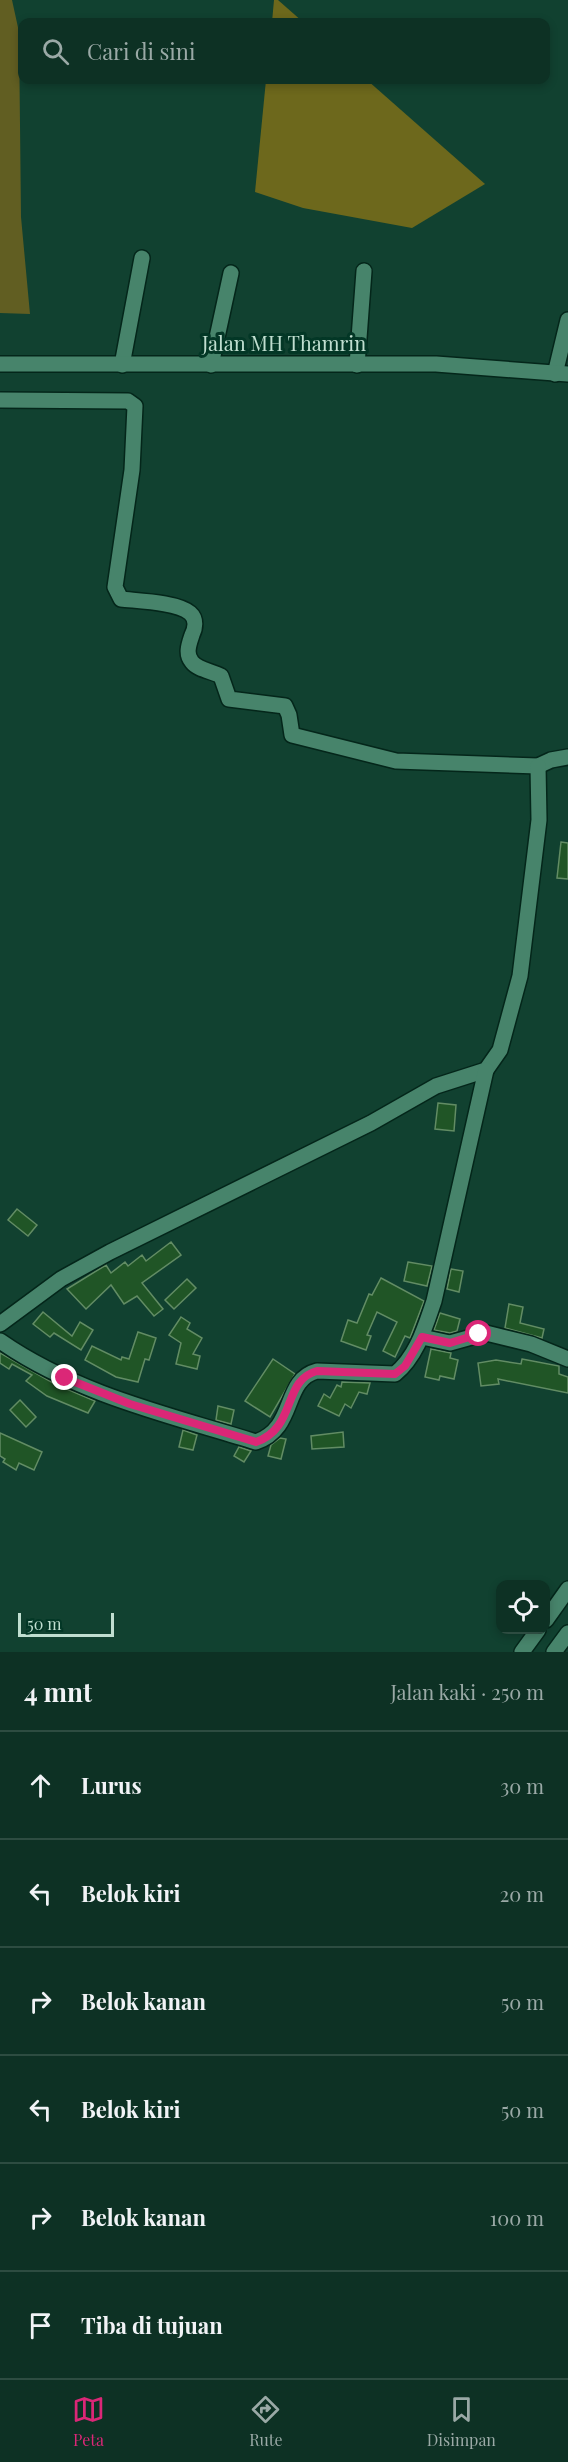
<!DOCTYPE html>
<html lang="id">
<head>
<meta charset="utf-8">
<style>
	:root { --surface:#0d3124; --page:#1b3d31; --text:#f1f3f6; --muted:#9aa9a6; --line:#2d4c41; --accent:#db2777 }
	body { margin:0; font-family:"Playfair Display",serif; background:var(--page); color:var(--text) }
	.controls { position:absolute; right:18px; bottom:18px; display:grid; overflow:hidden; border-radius:12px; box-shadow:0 3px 9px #0003 }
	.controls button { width:54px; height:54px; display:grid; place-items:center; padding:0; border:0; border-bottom:2px solid var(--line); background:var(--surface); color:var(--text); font:30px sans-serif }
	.scale { position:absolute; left:18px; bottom:15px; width:96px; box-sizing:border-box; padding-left:6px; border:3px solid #c0ded0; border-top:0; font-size:16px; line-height:21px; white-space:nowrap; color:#c0ded0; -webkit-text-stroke:4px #033726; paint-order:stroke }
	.stop { position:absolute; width:18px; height:18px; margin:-14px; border:4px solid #db2777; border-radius:50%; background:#fff }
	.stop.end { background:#db2777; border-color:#fff; box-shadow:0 2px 6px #0008 }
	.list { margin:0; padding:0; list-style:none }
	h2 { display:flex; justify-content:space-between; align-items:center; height:78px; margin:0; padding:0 24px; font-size:26px }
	h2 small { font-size:20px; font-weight:400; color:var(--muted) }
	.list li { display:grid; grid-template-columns:39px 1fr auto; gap:18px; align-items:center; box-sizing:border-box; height:108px; padding:0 24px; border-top:2px solid var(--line) }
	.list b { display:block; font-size:22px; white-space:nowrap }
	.list em { font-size:20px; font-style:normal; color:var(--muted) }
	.icon { flex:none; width:33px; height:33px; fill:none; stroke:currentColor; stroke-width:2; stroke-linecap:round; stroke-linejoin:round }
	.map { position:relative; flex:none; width:568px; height:1652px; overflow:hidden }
	.search { position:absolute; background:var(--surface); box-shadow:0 3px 9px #0003; left:18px; right:18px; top:18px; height:66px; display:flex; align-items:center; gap:15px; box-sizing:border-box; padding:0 21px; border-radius:12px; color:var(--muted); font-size:22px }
	.sheet { height:726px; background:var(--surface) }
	nav { display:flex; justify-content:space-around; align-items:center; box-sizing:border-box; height:84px; border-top:2px solid var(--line); background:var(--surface); font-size:16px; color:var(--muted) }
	nav a { display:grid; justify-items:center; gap:3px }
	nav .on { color:var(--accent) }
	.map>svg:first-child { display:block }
	.green { fill:#615e22 }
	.forest { fill:#6d681c }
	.building { fill:#205526; stroke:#628c64; stroke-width:1.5 }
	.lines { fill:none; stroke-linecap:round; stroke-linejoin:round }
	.minor-casing { stroke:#04261a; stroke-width:18 }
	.tertiary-casing { stroke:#04261a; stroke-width:18 }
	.minor { stroke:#47846b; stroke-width:15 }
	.tertiary { stroke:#47846b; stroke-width:15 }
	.route { stroke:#db2777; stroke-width:8 }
	.labels { text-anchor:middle; stroke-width:6; stroke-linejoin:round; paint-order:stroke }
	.street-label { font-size:20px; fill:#c0ded0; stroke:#033726 }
</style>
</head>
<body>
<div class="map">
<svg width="568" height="1652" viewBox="0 0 568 1652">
	<rect width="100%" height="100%" fill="#114130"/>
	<path class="green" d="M0 0H12L19 32 21 217 30 314 0 313Z"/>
	<g class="forest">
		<path d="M274 0H278L303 22H272Z"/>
		<path d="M266 80H367L485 184 412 228 303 208 255 192Z"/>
	</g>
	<g class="building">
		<path d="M561 842 568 843V879L557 878Z"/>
		<path d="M438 1103 456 1105 454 1131 435 1129Z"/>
		<path d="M17 1209 37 1225 28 1236 8 1220Z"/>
		<path d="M171 1242 181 1255 142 1283 163 1309 154 1316 137 1296 124 1304 111 1285 86 1309 67 1289 106 1265 111 1273 125 1262 128 1266 142 1255 146 1261Z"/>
		<path d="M408 1262 432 1266 427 1286 404 1281Z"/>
		<path d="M451 1269 463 1271 459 1292 447 1289Z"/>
		<path d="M381 1278 424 1301 410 1338 405 1336 395 1357 383 1351 397 1322 377 1312 367 1335 371 1336 366 1350 341 1341 348 1320 357 1323 369 1294 372 1295Z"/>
		<path d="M187 1279 196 1288 174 1309 165 1300Z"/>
		<path d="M509 1304 523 1307 520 1323 544 1329 542 1338 505 1328Z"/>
		<path d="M43 1312 72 1336 80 1322 93 1330 81 1350 54 1333 50 1337 33 1324Z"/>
		<path d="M440 1313 460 1319 457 1331 450 1333 434 1330Z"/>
		<path d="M181 1317 190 1323 187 1329 202 1338 193 1354 200 1356 197 1369 176 1364 181 1343 169 1335Z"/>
		<path d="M138 1332 156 1338 149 1360 145 1359 138 1382 116 1377 85 1360 92 1346 121 1360 122 1357 129 1359Z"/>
		<path d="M431 1349 451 1353 450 1358 458 1360 454 1379 440 1376 439 1380 425 1377Z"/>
		<path d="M0 1353 55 1384 95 1401 88 1413 47 1396 26 1381 32 1375 12 1364 9 1369 0 1363Z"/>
		<path d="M273 1359 295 1374 270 1417 245 1401Z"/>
		<path d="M522 1359 559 1366V1374L568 1377V1393L498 1379 499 1384 481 1386 478 1363 496 1360 521 1364Z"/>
		<path d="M342 1382 370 1383 367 1394 359 1392 351 1408 345 1404 339 1416 318 1406 324 1394 330 1398 337 1385 341 1387Z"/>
		<path d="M20 1400 36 1417 26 1427 10 1410Z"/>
		<path d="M218 1406 234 1410 231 1424 216 1420Z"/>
		<path d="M183 1430 197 1435 193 1450 179 1447Z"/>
		<path d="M343 1432 344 1447 312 1449 311 1436Z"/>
		<path d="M0 1433 42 1452 34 1470 19 1463 16 1470 3 1462 5 1459 0 1456Z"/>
		<path d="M280 1438 286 1439 281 1459 268 1456 271 1445Z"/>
		<path d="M239 1447 251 1451 244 1462 234 1456Z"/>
	</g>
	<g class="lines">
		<g class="minor-casing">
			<g id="minor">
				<path d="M122 365 142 258"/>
				<path d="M211 365 231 273"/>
				<path d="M357 365 364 271"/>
				<path d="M555 374 568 320"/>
				<path d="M0 400 128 401 135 406 132 470 115 587 121 599C138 601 177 602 190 613 197 619 195 629 192 635 189 644 185 654 192 662 198 670 212 671 221 676L229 699 285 706 289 715 292 735 396 761 538 766 551 760 568 757"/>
				<path d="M0 1324 61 1279 110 1252 371 1123 436 1086 486 1070 500 1050 520 976 539 820 538 766"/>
				<path d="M422 1337 450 1343 486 1333 531 1344 568 1359"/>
				<path d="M0 1341C76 1394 169 1415 256 1442 297 1428 282 1380 317 1371L395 1374C417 1356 425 1327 434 1301L486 1070"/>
				<path d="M546 1620 568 1589"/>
				<path d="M522 1652 538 1630"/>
				<path d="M554 1652 568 1633"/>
			</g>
		</g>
		<g class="tertiary-casing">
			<path id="tertiary" d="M0 364H436L568 374"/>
		</g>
		<use href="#minor" class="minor"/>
		<use href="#tertiary" class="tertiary"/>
	</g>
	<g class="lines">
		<path class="route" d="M65 1378 130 1404 256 1442C297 1428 282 1380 317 1371L395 1374 405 1366 422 1337 450 1343 479 1334"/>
	</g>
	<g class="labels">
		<g class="street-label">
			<text x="284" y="351">Jalan MH Thamrin</text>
		</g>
	</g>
</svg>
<div class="controls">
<button><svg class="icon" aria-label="locate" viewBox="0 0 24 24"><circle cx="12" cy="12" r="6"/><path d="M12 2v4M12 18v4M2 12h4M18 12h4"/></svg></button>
</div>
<div class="scale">50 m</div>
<div class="stop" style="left:479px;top:1334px"></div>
<div class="stop end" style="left:65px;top:1378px"></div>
<div class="search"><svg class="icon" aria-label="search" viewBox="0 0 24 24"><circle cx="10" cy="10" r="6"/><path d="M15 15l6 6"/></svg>Cari di sini</div>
</div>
<section class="sheet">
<h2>4 mnt<small>Jalan kaki · 250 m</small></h2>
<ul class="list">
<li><svg class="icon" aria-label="ahead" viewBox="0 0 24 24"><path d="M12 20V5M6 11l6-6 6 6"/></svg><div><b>Lurus</b></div><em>30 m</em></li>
<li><svg class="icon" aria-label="left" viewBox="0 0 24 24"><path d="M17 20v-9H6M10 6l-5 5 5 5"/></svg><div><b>Belok kiri</b></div><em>20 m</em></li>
<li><svg class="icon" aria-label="right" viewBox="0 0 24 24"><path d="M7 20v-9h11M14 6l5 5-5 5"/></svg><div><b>Belok kanan</b></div><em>50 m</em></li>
<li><svg class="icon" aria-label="left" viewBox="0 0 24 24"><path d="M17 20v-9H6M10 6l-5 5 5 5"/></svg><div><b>Belok kiri</b></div><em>50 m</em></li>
<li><svg class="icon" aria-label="right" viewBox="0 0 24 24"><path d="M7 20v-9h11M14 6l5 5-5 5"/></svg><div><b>Belok kanan</b></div><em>100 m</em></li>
<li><svg class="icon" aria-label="arrive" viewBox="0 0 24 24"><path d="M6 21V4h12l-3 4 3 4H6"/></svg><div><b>Tiba di tujuan</b></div></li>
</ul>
</section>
<nav>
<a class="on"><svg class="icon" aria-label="map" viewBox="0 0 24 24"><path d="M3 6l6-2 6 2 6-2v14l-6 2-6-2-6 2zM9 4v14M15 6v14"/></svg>Peta</a>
<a><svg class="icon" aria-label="directions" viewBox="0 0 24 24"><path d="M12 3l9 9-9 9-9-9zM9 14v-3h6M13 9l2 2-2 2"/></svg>Rute</a>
<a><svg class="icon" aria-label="saved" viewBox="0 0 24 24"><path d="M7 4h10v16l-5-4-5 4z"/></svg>Disimpan</a>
</nav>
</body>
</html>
